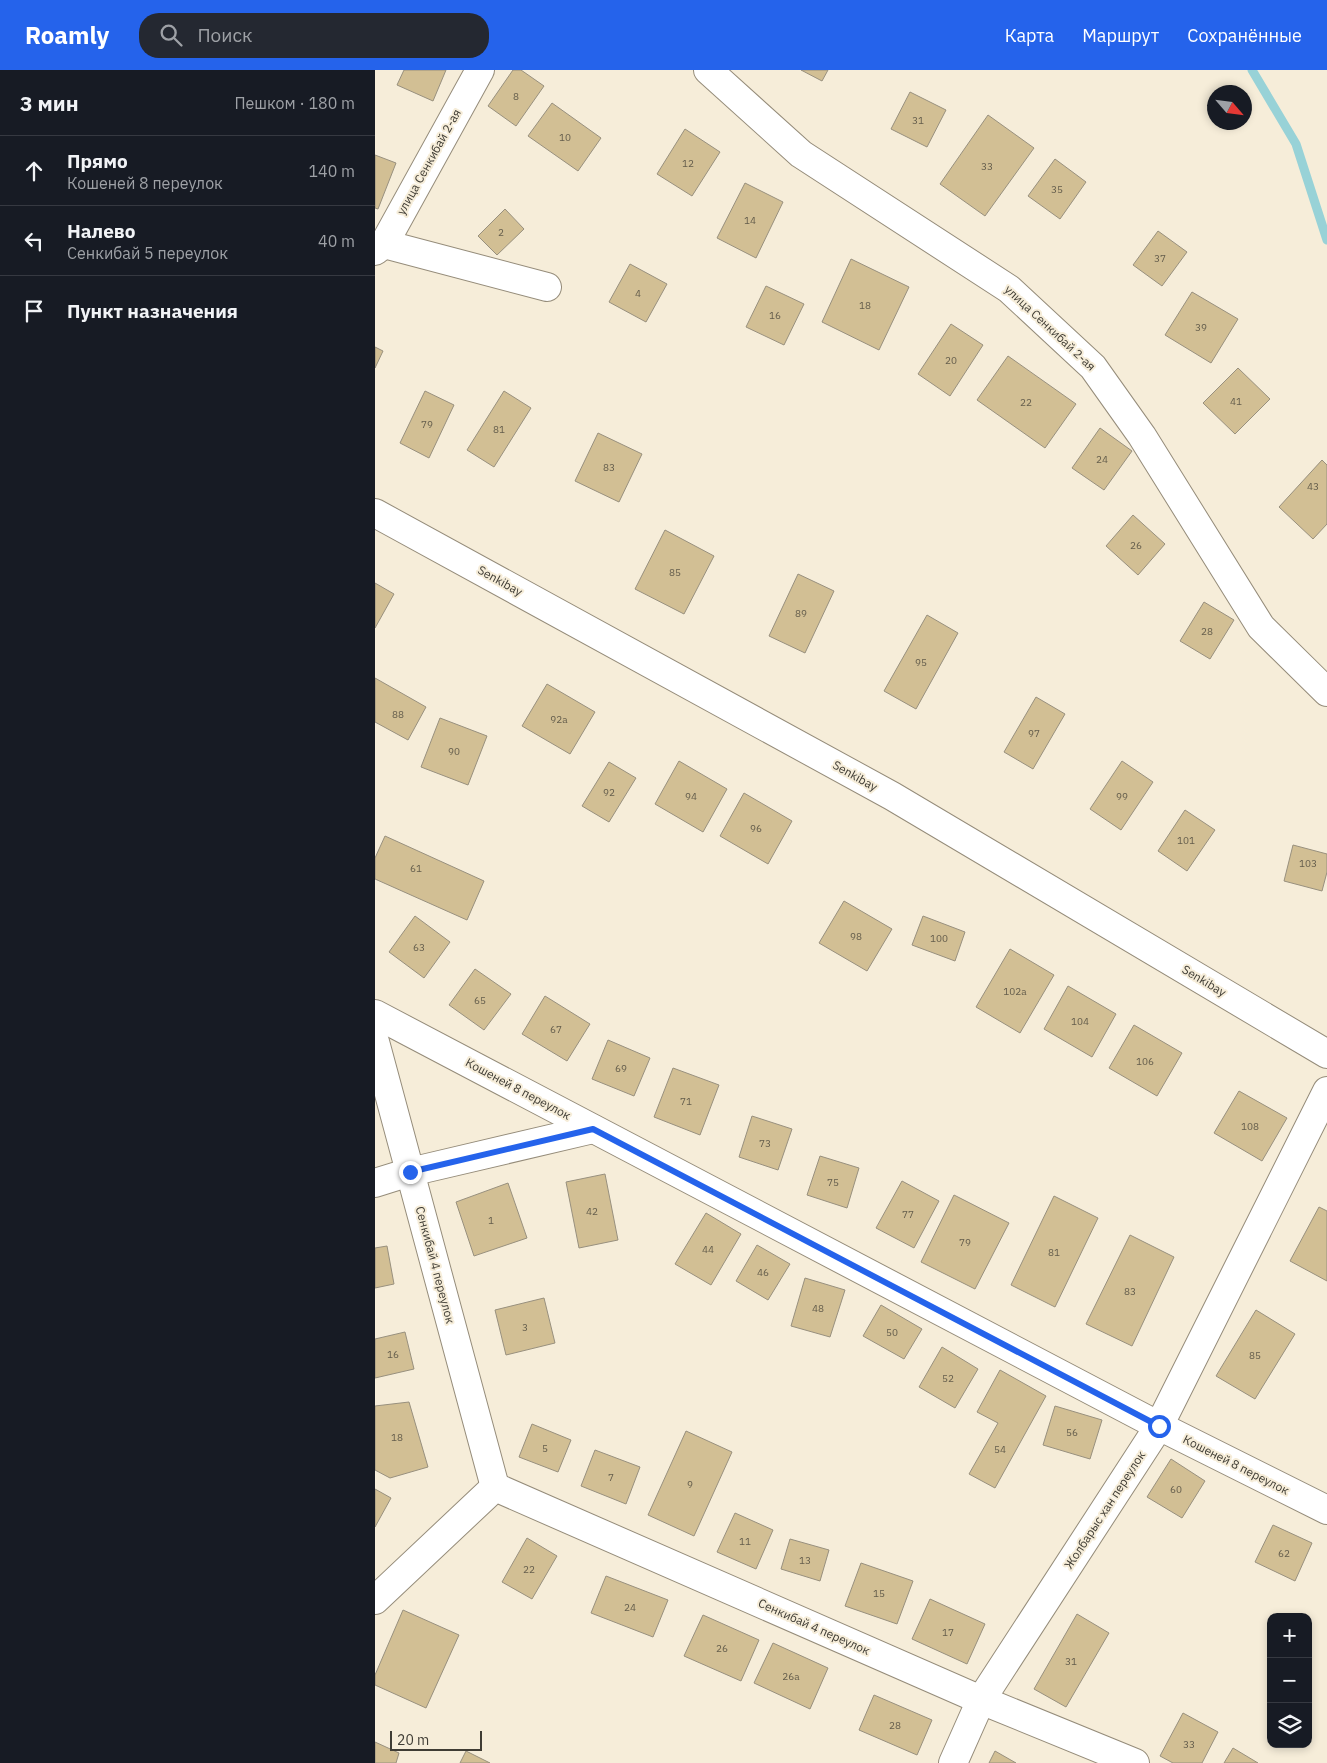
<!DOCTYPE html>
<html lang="ru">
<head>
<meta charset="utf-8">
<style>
	:root { --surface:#171b24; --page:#242831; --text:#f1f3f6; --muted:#9ea1a6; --line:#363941; --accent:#2563eb }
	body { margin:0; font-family:"IBM Plex Sans",sans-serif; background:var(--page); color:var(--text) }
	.controls { position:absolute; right:15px; bottom:15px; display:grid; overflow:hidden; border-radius:10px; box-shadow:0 2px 8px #0003 }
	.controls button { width:45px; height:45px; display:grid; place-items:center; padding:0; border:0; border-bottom:1px solid var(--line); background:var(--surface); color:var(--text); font:25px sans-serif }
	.compass { position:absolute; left:832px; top:15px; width:45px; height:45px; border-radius:50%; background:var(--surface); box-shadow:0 2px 8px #0003; rotate:118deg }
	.scale { position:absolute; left:15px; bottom:12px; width:92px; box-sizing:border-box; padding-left:5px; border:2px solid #3f3c34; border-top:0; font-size:14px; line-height:18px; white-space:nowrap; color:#3f3c34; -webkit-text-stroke:4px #f6edd9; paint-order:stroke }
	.stop { position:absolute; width:15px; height:15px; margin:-11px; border:4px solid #2563eb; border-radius:50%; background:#fff }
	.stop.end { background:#2563eb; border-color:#fff; box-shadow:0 1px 5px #0008 }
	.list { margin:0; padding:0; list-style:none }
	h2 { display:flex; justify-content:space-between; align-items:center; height:65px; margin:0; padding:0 20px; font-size:21px }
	h2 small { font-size:16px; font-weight:400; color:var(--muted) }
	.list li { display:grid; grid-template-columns:32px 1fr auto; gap:15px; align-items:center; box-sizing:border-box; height:70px; padding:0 20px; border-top:1px solid var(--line) }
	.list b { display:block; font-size:19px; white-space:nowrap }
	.list p { margin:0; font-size:16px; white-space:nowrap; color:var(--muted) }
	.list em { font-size:16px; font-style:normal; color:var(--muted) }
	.icon { flex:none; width:28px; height:28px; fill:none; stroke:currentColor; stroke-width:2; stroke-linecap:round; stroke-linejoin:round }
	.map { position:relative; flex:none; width:952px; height:1693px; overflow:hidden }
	header { display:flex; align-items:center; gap:30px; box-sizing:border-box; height:70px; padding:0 25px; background:var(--accent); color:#fff }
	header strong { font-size:24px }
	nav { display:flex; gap:28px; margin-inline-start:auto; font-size:18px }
	.search { width:350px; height:45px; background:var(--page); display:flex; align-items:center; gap:12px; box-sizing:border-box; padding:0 18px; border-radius:20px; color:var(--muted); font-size:19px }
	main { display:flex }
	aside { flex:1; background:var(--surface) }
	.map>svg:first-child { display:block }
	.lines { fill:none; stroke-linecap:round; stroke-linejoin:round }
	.stream { stroke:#98d2d7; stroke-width:9 }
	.building { fill:#d2bf94; stroke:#98907e }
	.minor-casing { stroke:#958c7a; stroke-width:30 }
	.minor { stroke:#fff; stroke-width:28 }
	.route { stroke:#2563eb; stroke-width:6 }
	.labels { text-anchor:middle; stroke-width:4; stroke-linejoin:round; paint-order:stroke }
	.number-label { font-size:10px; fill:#645d4c }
	.street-label { font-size:12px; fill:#3f3c34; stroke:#f6edd9 }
</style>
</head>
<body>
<header>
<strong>Roamly</strong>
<div class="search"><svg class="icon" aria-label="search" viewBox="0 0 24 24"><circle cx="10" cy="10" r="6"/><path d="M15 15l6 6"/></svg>Поиск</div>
<nav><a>Карта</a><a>Маршрут</a><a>Сохранённые</a></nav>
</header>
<main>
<aside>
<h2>3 мин<small>Пешком · 180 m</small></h2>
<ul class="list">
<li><svg class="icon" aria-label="ahead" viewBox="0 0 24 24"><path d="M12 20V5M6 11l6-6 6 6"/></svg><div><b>Прямо</b><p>Кошеней 8 переулок</p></div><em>140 m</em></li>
<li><svg class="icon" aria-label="left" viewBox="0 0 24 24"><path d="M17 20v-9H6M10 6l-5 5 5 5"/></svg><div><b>Налево</b><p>Сенкибай 5 переулок</p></div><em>40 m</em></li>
<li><svg class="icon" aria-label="arrive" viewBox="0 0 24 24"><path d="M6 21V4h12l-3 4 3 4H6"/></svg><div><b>Пункт назначения</b></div></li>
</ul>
</aside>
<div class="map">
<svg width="952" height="1693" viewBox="0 0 952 1693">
	<rect width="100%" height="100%" fill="#f6edd9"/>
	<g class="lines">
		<path class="stream" d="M877 0 921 74 952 170"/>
	</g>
	<g class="building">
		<path d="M29 0H71L58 31 22 15Z"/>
		<path d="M138 0H146L169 16 141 56 113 36Z"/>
		<path d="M426 0H453L447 11Z"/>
		<path d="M535 22 571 40 552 77 516 59Z"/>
		<path d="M177 33 226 68 203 101 153 66Z"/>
		<path d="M613 45 659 78 610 146 565 114Z"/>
		<path d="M310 59 345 82 317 126 282 104Z"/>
		<path d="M0 85 21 93 3 139 0 138Z"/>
		<path d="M680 89 711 112 685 149 653 126Z"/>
		<path d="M370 113 408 132 381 188 342 168Z"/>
		<path d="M130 139 149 159 122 185 103 166Z"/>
		<path d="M783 161 812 182 787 216 758 195Z"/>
		<path d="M476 189 534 217 504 280 447 252Z"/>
		<path d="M255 194 292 214 271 252 234 232Z"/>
		<path d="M391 216 429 234 409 275 371 257Z"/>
		<path d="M817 222 863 249 836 293 790 265Z"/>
		<path d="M576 254 608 275 575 326 543 304Z"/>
		<path d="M0 277 8 281 0 298Z"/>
		<path d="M633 286 701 334 670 378 602 330Z"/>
		<path d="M863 298 895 329 860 364 828 333Z"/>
		<path d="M50 321 79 335 54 388 25 373Z"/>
		<path d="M129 321 156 338 119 397 92 380Z"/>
		<path d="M725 358 757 381 729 420 697 398Z"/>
		<path d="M223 363 267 384 244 432 200 411Z"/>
		<path d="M947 390 952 395V454L938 469 904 437Z"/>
		<path d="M758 445 790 474 763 505 731 476Z"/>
		<path d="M290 460 339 486 309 544 260 519Z"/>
		<path d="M423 504 459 521 430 583 394 566Z"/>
		<path d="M0 513 19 524 0 558Z"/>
		<path d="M829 532 859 550 835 589 805 571Z"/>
		<path d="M552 545 583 563 541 639 509 621Z"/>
		<path d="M0 608 51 637 33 670 0 652Z"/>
		<path d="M172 614 220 642 195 684 147 656Z"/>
		<path d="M661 627 690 644 658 699 629 682Z"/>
		<path d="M65 648 112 666 93 715 46 697Z"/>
		<path d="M304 691 352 719 328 762 280 734Z"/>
		<path d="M747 691 778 712 746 760 715 739Z"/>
		<path d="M234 692 261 708 234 752 207 736Z"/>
		<path d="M369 723 417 751 393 794 345 766Z"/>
		<path d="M810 740 840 760 812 801 783 781Z"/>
		<path d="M10 766 109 811 92 850 0 809V788Z"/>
		<path d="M918 775 952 784V802L947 821 909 811Z"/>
		<path d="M469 831 517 859 492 901 444 873Z"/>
		<path d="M40 846 75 872 49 908 14 882Z"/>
		<path d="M548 846 590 862 580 891 537 875Z"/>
		<path d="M635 879 679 905 645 963 601 937Z"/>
		<path d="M100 899 136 924 109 960 74 935Z"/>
		<path d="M693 916 741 944 717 987 669 959Z"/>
		<path d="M170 926 215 954 192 991 147 964Z"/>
		<path d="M759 955 807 983 782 1026 734 998Z"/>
		<path d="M233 970 275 988 259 1026 217 1009Z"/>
		<path d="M298 998 344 1015 325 1065 279 1047Z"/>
		<path d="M864 1021 912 1048 887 1091 839 1063Z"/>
		<path d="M377 1046 417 1059 403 1100 364 1087Z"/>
		<path d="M445 1086 484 1098 472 1138 432 1125Z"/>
		<path d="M230 1104 243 1170 204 1178 191 1112Z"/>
		<path d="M527 1111 564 1131 539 1178 501 1158Z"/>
		<path d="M133 1113 152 1168 99 1186 81 1132Z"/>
		<path d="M579 1125 634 1153 600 1219 546 1192Z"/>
		<path d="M679 1126 723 1148 680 1237 636 1215Z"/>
		<path d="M944 1137 952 1141V1211L915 1191Z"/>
		<path d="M331 1143 366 1164 336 1215 300 1194Z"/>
		<path d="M755 1165 799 1187 757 1276 711 1254Z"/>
		<path d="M382 1175 415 1194 393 1230 361 1211Z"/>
		<path d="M12 1176 19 1214 0 1218V1178Z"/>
		<path d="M430 1208 470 1220 455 1267 416 1256Z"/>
		<path d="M169 1228 180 1273 131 1285 120 1240Z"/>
		<path d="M506 1235 547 1259 529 1289 488 1266Z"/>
		<path d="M881 1240 920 1264 880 1329 841 1306Z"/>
		<path d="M30 1262 39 1299 0 1308V1269Z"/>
		<path d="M567 1277 603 1299 580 1338 544 1317Z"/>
		<path d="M625 1300 671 1326 620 1418 594 1404 623 1353 602 1342Z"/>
		<path d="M34 1332 53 1397 15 1408 0 1400V1336Z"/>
		<path d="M680 1336 727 1350 715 1389 668 1375Z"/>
		<path d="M157 1354 196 1370 183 1402 144 1387Z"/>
		<path d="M311 1361 357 1382 319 1466 273 1445Z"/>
		<path d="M220 1380 265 1397 251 1434 206 1416Z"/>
		<path d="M796 1389 830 1411 807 1448 772 1427Z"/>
		<path d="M0 1419 16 1428 0 1457Z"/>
		<path d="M360 1443 398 1460 381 1499 342 1482Z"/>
		<path d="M898 1455 937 1473 920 1511 880 1492Z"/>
		<path d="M152 1468 182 1486 157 1529 127 1512Z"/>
		<path d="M415 1469 454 1480 445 1511 406 1499Z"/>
		<path d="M486 1493 538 1511 522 1554 470 1536Z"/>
		<path d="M231 1506 293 1530 278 1567 216 1543Z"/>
		<path d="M555 1529 610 1554 592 1594 537 1569Z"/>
		<path d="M28 1540 84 1565 51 1638 0 1615V1605Z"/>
		<path d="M702 1544 734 1563 691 1637 659 1619Z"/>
		<path d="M328 1545 384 1570 366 1611 309 1586Z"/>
		<path d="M398 1573 453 1598 435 1639 379 1613Z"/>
		<path d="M499 1625 557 1650 542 1685 484 1660Z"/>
		<path d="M808 1643 843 1662 827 1693H798L785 1686Z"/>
		<path d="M0 1672 24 1683 21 1693H0Z"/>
		<path d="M858 1678 883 1693H849Z"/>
		<path d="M91 1681 115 1693H85Z"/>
		<path d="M620 1681 641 1693H614Z"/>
	</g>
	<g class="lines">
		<g class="minor-casing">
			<g id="minor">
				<path d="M333 0 426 84 634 219 718 297 767 366 886 557 952 622"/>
				<path d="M9 174 172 217"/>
				<path d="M0 181 9 174 105 0"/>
				<path d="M0 443 517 726 952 984"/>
				<path d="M0 944 784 1356 952 1440"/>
				<path d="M0 972 120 1417"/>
				<path d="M0 1113 35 1102 218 1059"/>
				<path d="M0 1530 120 1417 606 1630 760 1693"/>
				<path d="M578 1693 606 1630 784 1356 952 1021"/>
			</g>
		</g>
		<use href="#minor" class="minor"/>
	</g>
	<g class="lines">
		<path class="route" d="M35 1102 218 1059 784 1356"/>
	</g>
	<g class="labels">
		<g class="number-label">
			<text x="141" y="30">8</text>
			<text x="543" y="54">31</text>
			<text x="190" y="71">10</text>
			<text x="313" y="97">12</text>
			<text x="612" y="100">33</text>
			<text x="682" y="123">35</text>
			<text x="375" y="154">14</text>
			<text x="126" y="166">2</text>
			<text x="785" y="192">37</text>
			<text x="263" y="227">4</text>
			<text x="490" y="239">18</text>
			<text x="400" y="249">16</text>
			<text x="826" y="261">39</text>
			<text x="576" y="294">20</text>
			<text x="861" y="335">41</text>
			<text x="651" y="336">22</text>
			<text x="52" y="358">79</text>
			<text x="124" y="363">81</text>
			<text x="727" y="393">24</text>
			<text x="234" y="401">83</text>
			<text x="938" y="420">43</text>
			<text x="761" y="479">26</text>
			<text x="300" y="506">85</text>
			<text x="426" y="547">89</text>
			<text x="832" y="565">28</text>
			<text x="546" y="596">95</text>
			<text x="23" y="648">88</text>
			<text x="184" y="653">92а</text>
			<text x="659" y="667">97</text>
			<text x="79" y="685">90</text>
			<text x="234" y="726">92</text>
			<text x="316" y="730">94</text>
			<text x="747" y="730">99</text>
			<text x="381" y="762">96</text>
			<text x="811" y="774">101</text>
			<text x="933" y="797">103</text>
			<text x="41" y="802">61</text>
			<text x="481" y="870">98</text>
			<text x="564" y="872">100</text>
			<text x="44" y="881">63</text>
			<text x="640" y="925">102а</text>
			<text x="105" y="934">65</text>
			<text x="705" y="955">104</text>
			<text x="181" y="963">67</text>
			<text x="770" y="995">106</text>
			<text x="246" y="1002">69</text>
			<text x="311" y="1035">71</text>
			<text x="875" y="1060">108</text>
			<text x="390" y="1077">73</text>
			<text x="458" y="1116">75</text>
			<text x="217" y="1145">42</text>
			<text x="533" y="1148">77</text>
			<text x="116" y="1154">1</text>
			<text x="590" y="1176">79</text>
			<text x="333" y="1183">44</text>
			<text x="679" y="1186">81</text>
			<text x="388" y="1206">46</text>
			<text x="755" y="1225">83</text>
			<text x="443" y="1242">48</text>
			<text x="150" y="1261">3</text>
			<text x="517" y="1266">50</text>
			<text x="18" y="1288">16</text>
			<text x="880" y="1289">85</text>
			<text x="573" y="1312">52</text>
			<text x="697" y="1366">56</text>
			<text x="22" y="1371">18</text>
			<text x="170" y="1382">5</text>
			<text x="625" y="1383">54</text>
			<text x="236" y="1411">7</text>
			<text x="315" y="1418">9</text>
			<text x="801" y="1423">60</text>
			<text x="370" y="1475">11</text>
			<text x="909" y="1487">62</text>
			<text x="430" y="1494">13</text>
			<text x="154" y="1503">22</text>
			<text x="504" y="1527">15</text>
			<text x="255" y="1541">24</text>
			<text x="573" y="1566">17</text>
			<text x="347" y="1582">26</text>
			<text x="696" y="1595">31</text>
			<text x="416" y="1610">26а</text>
			<text x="520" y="1659">28</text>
			<text x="814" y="1678">33</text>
		</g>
		<g class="street-label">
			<text transform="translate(54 92) rotate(-61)" y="4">улица Сенкибай 2-ая</text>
			<text transform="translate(675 258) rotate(43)" y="4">улица Сенкибай 2-ая</text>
			<text transform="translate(125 511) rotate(29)" y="4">Senkibay</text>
			<text transform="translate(480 706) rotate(29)" y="4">Senkibay</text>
			<text transform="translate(829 911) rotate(31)" y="4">Senkibay</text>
			<text transform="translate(143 1019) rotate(28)" y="4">Кошеней 8 переулок</text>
			<text transform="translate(60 1195) rotate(75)" y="4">Сенкибай 4 переулок</text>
			<text transform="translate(861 1395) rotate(27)" y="4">Кошеней 8 переулок</text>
			<text transform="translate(730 1440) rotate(-57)" y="4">Жолбарыс хан переулок</text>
			<text transform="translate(439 1557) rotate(24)" y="4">Сенкибай 4 переулок</text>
		</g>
	</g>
</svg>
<div class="controls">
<button>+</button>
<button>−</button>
<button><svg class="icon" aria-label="layers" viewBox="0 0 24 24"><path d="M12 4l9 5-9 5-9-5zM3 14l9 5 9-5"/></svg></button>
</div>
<svg class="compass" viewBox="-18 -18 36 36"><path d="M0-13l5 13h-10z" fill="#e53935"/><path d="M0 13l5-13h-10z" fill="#9ea1a6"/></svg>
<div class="scale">20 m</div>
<div class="stop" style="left:784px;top:1356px"></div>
<div class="stop end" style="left:35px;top:1102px"></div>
</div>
</main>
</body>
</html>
